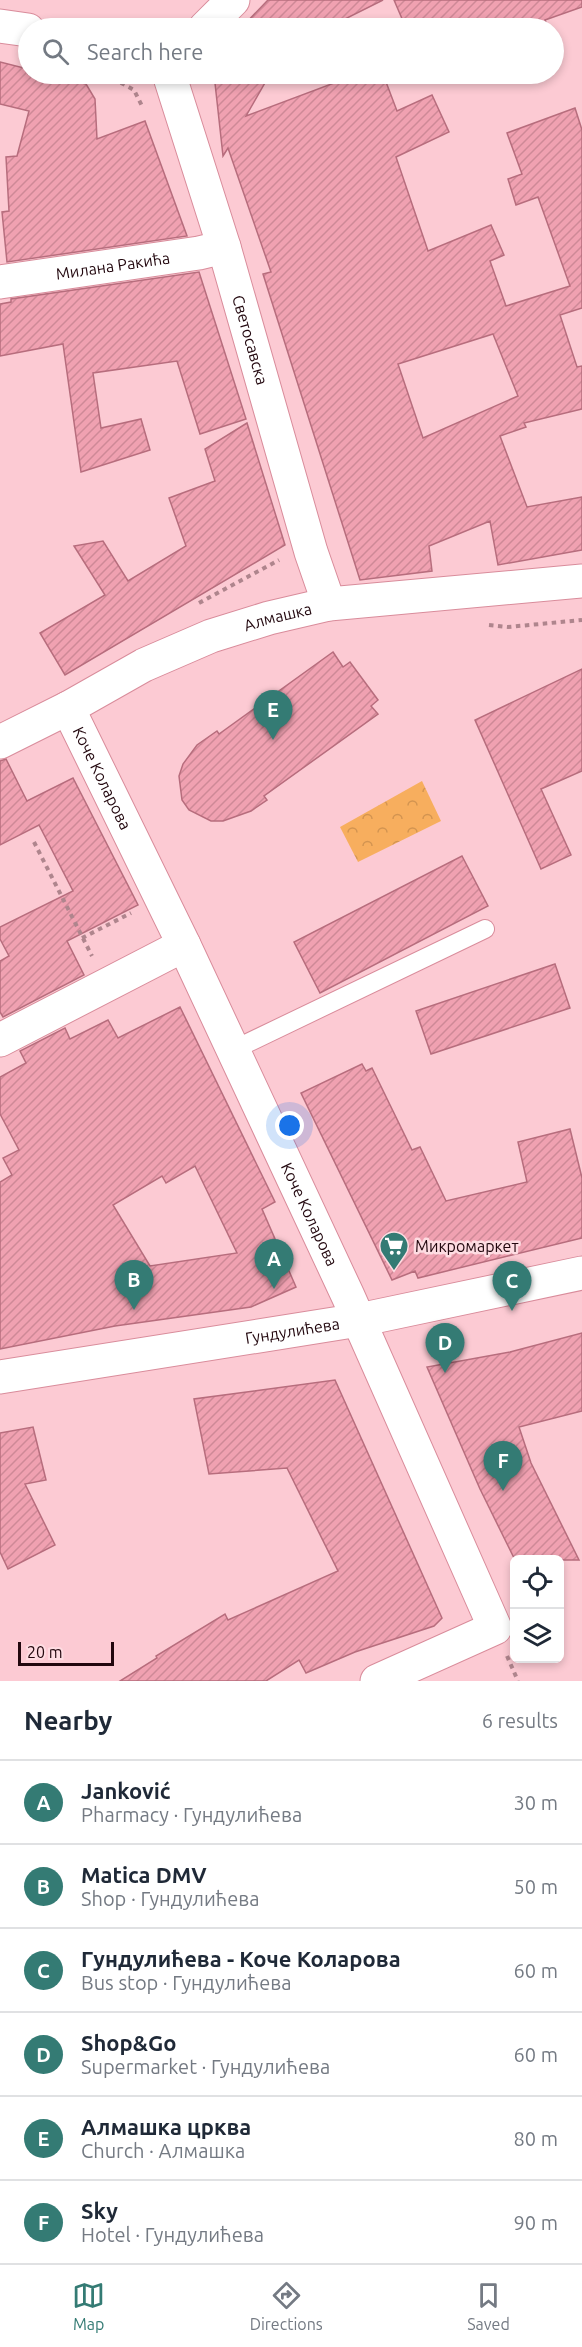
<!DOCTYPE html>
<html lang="en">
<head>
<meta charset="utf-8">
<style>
	:root { --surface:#fff; --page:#f2f2f3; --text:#1f2937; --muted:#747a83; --line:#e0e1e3; --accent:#347b74 }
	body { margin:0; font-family:Ubuntu,sans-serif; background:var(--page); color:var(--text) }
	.controls { position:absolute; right:18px; bottom:18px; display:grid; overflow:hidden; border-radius:9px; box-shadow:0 3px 9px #0003 }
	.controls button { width:54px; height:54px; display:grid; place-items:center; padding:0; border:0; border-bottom:2px solid var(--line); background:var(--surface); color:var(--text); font:30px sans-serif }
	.scale { position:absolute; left:18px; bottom:15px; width:96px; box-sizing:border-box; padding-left:6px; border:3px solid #22070e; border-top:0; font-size:16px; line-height:21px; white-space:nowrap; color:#22070e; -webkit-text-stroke:4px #fedce2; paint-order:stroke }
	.you { position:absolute; left:290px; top:1126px; width:21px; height:21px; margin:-15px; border:4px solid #fff; border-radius:50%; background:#1a73e8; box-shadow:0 0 0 9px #1a73e833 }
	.badge { display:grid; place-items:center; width:39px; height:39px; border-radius:50%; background:var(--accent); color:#fff; font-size:20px; font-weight:700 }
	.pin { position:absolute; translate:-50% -50px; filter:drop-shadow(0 2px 3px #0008) }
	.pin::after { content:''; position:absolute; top:32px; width:21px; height:18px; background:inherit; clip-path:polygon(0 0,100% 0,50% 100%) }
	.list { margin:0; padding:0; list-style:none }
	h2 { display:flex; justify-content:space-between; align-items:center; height:78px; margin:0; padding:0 24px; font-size:26px }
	h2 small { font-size:20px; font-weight:400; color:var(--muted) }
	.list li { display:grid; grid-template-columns:39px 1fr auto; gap:18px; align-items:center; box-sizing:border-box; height:84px; padding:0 24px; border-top:2px solid var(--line) }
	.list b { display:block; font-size:22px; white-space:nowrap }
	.list p { margin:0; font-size:20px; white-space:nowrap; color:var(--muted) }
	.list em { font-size:20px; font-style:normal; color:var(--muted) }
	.icon { flex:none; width:33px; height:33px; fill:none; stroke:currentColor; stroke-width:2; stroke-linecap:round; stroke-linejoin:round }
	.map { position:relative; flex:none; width:582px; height:1681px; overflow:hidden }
	.search { position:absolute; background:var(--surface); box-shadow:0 3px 9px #0003; left:18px; right:18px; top:18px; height:66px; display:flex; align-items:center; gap:15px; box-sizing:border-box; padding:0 21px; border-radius:33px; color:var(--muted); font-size:22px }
	.sheet { height:582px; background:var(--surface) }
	nav { display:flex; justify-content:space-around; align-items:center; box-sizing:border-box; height:84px; border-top:2px solid var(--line); background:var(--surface); font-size:16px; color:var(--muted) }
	nav a { display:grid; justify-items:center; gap:3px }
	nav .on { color:var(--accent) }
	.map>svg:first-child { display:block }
	.forest { fill:url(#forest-crowns) }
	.building { fill:url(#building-hatch); stroke:#b76d7d; stroke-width:1.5; fill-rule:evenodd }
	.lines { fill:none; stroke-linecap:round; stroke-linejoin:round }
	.service-casing { stroke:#d98c9b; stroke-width:20 }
	.minor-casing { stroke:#d98c9b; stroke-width:35 }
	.tertiary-casing { stroke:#d98c9b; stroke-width:35 }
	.path { stroke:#af858d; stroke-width:4; stroke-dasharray:4.5 4.5; stroke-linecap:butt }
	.service { stroke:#fff; stroke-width:18 }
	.minor { stroke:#fff; stroke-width:33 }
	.tertiary { stroke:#fff; stroke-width:33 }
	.labels { text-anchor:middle; stroke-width:5; stroke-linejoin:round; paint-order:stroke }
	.street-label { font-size:16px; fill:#22070e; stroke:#fedce2 }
	.poi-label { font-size:16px; fill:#22070e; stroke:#fedce2; text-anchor:start }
</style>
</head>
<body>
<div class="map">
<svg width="582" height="1681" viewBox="0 0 582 1681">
	<defs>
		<pattern id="forest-crowns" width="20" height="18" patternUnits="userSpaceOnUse" patternTransform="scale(1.5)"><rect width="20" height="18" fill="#f7ae5e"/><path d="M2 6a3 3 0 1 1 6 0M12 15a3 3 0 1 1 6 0" fill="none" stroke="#d39450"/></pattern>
		<pattern id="building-hatch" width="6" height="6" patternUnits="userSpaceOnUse" patternTransform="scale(1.5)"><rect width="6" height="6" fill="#f0a1b1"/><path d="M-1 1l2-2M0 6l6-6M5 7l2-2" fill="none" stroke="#ce8997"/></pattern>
	</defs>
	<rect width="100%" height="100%" fill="#fccad3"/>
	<path class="forest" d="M422 781 441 821 358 862 340 827Z"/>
	<g class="building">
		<path d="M268 0H383L327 28H241Z"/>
		<path d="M394 0H582V7L545 20 548 28H406Z"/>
		<path d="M0 62 28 69V74H44L86 84 95 99 97 139 145 121 187 236 7 262 2 212 9 211 6 157 17 156 29 111 0 104Z"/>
		<path d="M214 74H270L246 116 358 74H383L397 111 432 95 449 132 396 157 428 251 491 225 504 255 490 261 506 306 570 286 538 197 516 205 508 179 522 174 507 133 575 108 582 130V308L560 315 577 367 582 366V409L524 423 526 427 500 436 527 507 582 497V550L498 565 490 521 429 546 432 571 360 580 263 274 271 272 228 148 223 156ZM493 334 518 396 423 438 398 364Z"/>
		<path d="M199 272 246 419 200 434 177 361 93 373 101 428 141 419 150 450 81 472 63 344 0 356V304L11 302V299Z"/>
		<path d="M247 423 285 545 65 675 40 633 105 595 74 546 103 541 128 581 186 546 169 498 215 481 205 449Z"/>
		<path d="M333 652 343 667 350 662 378 700 371 706 378 714 264 796 267 800 251 811 223 821H211L189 810 182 800 179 776 183 764 197 745 217 731 219 734Z"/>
		<path d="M582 669V771L541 789 571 855 541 869 475 720Z"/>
		<path d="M6 759 27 801 73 778 138 905 67 941 84 975 3 1017 0 1012V961L9 956 0 939V927L73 891 39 825 0 845V761Z"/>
		<path d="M462 856 488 906 320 993 294 942Z"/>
		<path d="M555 964 570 1008 431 1054 416 1011Z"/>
		<path d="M180 1007 275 1202 262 1209 296 1287 251 1307 115 1326 0 1349V1182L12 1175 3 1158 19 1150 0 1114V1077L26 1063 20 1051 65 1028 70 1039 108 1020 118 1038ZM195 1166 237 1253 150 1266 113 1205 162 1176 166 1183Z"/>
		<path d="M362 1064 366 1071 372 1068 412 1150 420 1147 446 1201 527 1182 518 1142 570 1129 582 1178V1238L418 1278 415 1271 392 1280 301 1093Z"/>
		<path d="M582 1333V1411L519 1427 531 1463 579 1560H515L480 1489 427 1367 510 1352Z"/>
		<path d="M335 1380 442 1618 434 1626 355 1652 306 1673 299 1660 266 1681H120L157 1658 156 1656 225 1614 228 1620 338 1571 287 1468 209 1474 194 1399Z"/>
		<path d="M33 1427 46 1480 25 1484 55 1545 8 1569 0 1552V1433Z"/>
	</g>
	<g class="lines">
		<g class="service-casing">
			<path id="service" d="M233 1050 485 929"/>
		</g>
		<g class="minor-casing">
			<g id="minor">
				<path d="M0 26 28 30"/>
				<path d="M205 28 233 0"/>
				<path id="s1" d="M169 74 224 247 311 552 329 604"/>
				<path id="s2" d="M0 282 199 253 224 247"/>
				<path id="s3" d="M68 708 184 945 348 1296 495 1628 377 1681"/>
				<path id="s4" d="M0 742 68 708 144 665 211 636 269 618 329 604 582 581"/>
				<path d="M0 1040 184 945"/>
			</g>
		</g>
		<g class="tertiary-casing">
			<g id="tertiary">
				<path id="s5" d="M0 1377 359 1320 582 1273"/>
			</g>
		</g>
		<g class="path">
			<path d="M105 74 134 90 143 108"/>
			<path d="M199 603 279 560"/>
			<path d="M489 625 508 627 582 620"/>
			<path d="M34 842 92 956"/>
			<path d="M82 938 131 913"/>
			<path d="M507 1656 518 1681"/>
		</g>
		<use href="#service" class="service"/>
		<use href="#minor" class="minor"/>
		<use href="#tertiary" class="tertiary"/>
	</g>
	<defs>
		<g id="supermarket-pin" transform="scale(1.5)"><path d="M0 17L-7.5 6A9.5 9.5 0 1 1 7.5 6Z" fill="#347b74" stroke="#fedce2"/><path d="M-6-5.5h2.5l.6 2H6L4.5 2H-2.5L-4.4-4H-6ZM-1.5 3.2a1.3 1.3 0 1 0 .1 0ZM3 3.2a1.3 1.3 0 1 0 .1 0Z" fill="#fff"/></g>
	</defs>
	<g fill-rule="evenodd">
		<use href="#supermarket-pin" x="394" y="1246"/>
	</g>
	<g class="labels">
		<g class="street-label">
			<text dy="6" stroke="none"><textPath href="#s2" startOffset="114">Милана Ракића</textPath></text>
			<text dy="6" stroke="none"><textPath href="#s1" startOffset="278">Светосавска</textPath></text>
			<text dy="6" stroke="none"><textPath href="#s4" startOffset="306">Алмашка</textPath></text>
			<text dy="6" stroke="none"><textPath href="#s3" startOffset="78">Коче Коларова</textPath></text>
			<text dy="6" stroke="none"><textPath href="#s3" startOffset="561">Коче Коларова</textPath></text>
			<text dy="6" stroke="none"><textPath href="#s5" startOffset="296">Гундулићева</textPath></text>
		</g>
		<g class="poi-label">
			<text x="415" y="1252">Микромаркет</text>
		</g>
	</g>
</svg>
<div class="controls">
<button><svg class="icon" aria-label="locate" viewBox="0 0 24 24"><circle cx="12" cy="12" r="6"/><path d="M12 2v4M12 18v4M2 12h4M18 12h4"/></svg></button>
<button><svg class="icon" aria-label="layers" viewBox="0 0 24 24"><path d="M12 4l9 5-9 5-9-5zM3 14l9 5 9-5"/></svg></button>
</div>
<div class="scale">20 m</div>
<div class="you"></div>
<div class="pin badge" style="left:274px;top:1289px">A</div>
<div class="pin badge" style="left:134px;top:1310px">B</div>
<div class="pin badge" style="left:512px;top:1311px">C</div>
<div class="pin badge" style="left:445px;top:1373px">D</div>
<div class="pin badge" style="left:273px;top:740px">E</div>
<div class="pin badge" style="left:503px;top:1491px">F</div>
<div class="search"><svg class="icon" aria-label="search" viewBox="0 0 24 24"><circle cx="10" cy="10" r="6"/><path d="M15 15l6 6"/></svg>Search here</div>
</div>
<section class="sheet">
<h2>Nearby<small>6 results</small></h2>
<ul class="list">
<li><span class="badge">A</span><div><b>Janković</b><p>Pharmacy · Гундулићева</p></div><em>30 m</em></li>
<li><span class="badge">B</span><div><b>Matica DMV</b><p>Shop · Гундулићева</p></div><em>50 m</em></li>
<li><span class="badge">C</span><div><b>Гундулићева - Коче Коларова</b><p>Bus stop · Гундулићева</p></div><em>60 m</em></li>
<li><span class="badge">D</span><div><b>Shop&amp;Go</b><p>Supermarket · Гундулићева</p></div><em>60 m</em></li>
<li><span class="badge">E</span><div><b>Алмашка црква</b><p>Church · Алмашка</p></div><em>80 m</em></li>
<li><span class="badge">F</span><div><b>Sky</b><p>Hotel · Гундулићева</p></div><em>90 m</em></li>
</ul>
</section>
<nav>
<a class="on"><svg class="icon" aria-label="map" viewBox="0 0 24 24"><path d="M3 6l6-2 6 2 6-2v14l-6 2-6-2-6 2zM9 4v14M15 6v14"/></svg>Map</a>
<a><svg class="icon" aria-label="directions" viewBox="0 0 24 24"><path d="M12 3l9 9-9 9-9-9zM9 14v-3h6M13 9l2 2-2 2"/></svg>Directions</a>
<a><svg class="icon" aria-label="saved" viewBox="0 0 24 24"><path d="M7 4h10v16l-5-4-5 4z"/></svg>Saved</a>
</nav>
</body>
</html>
